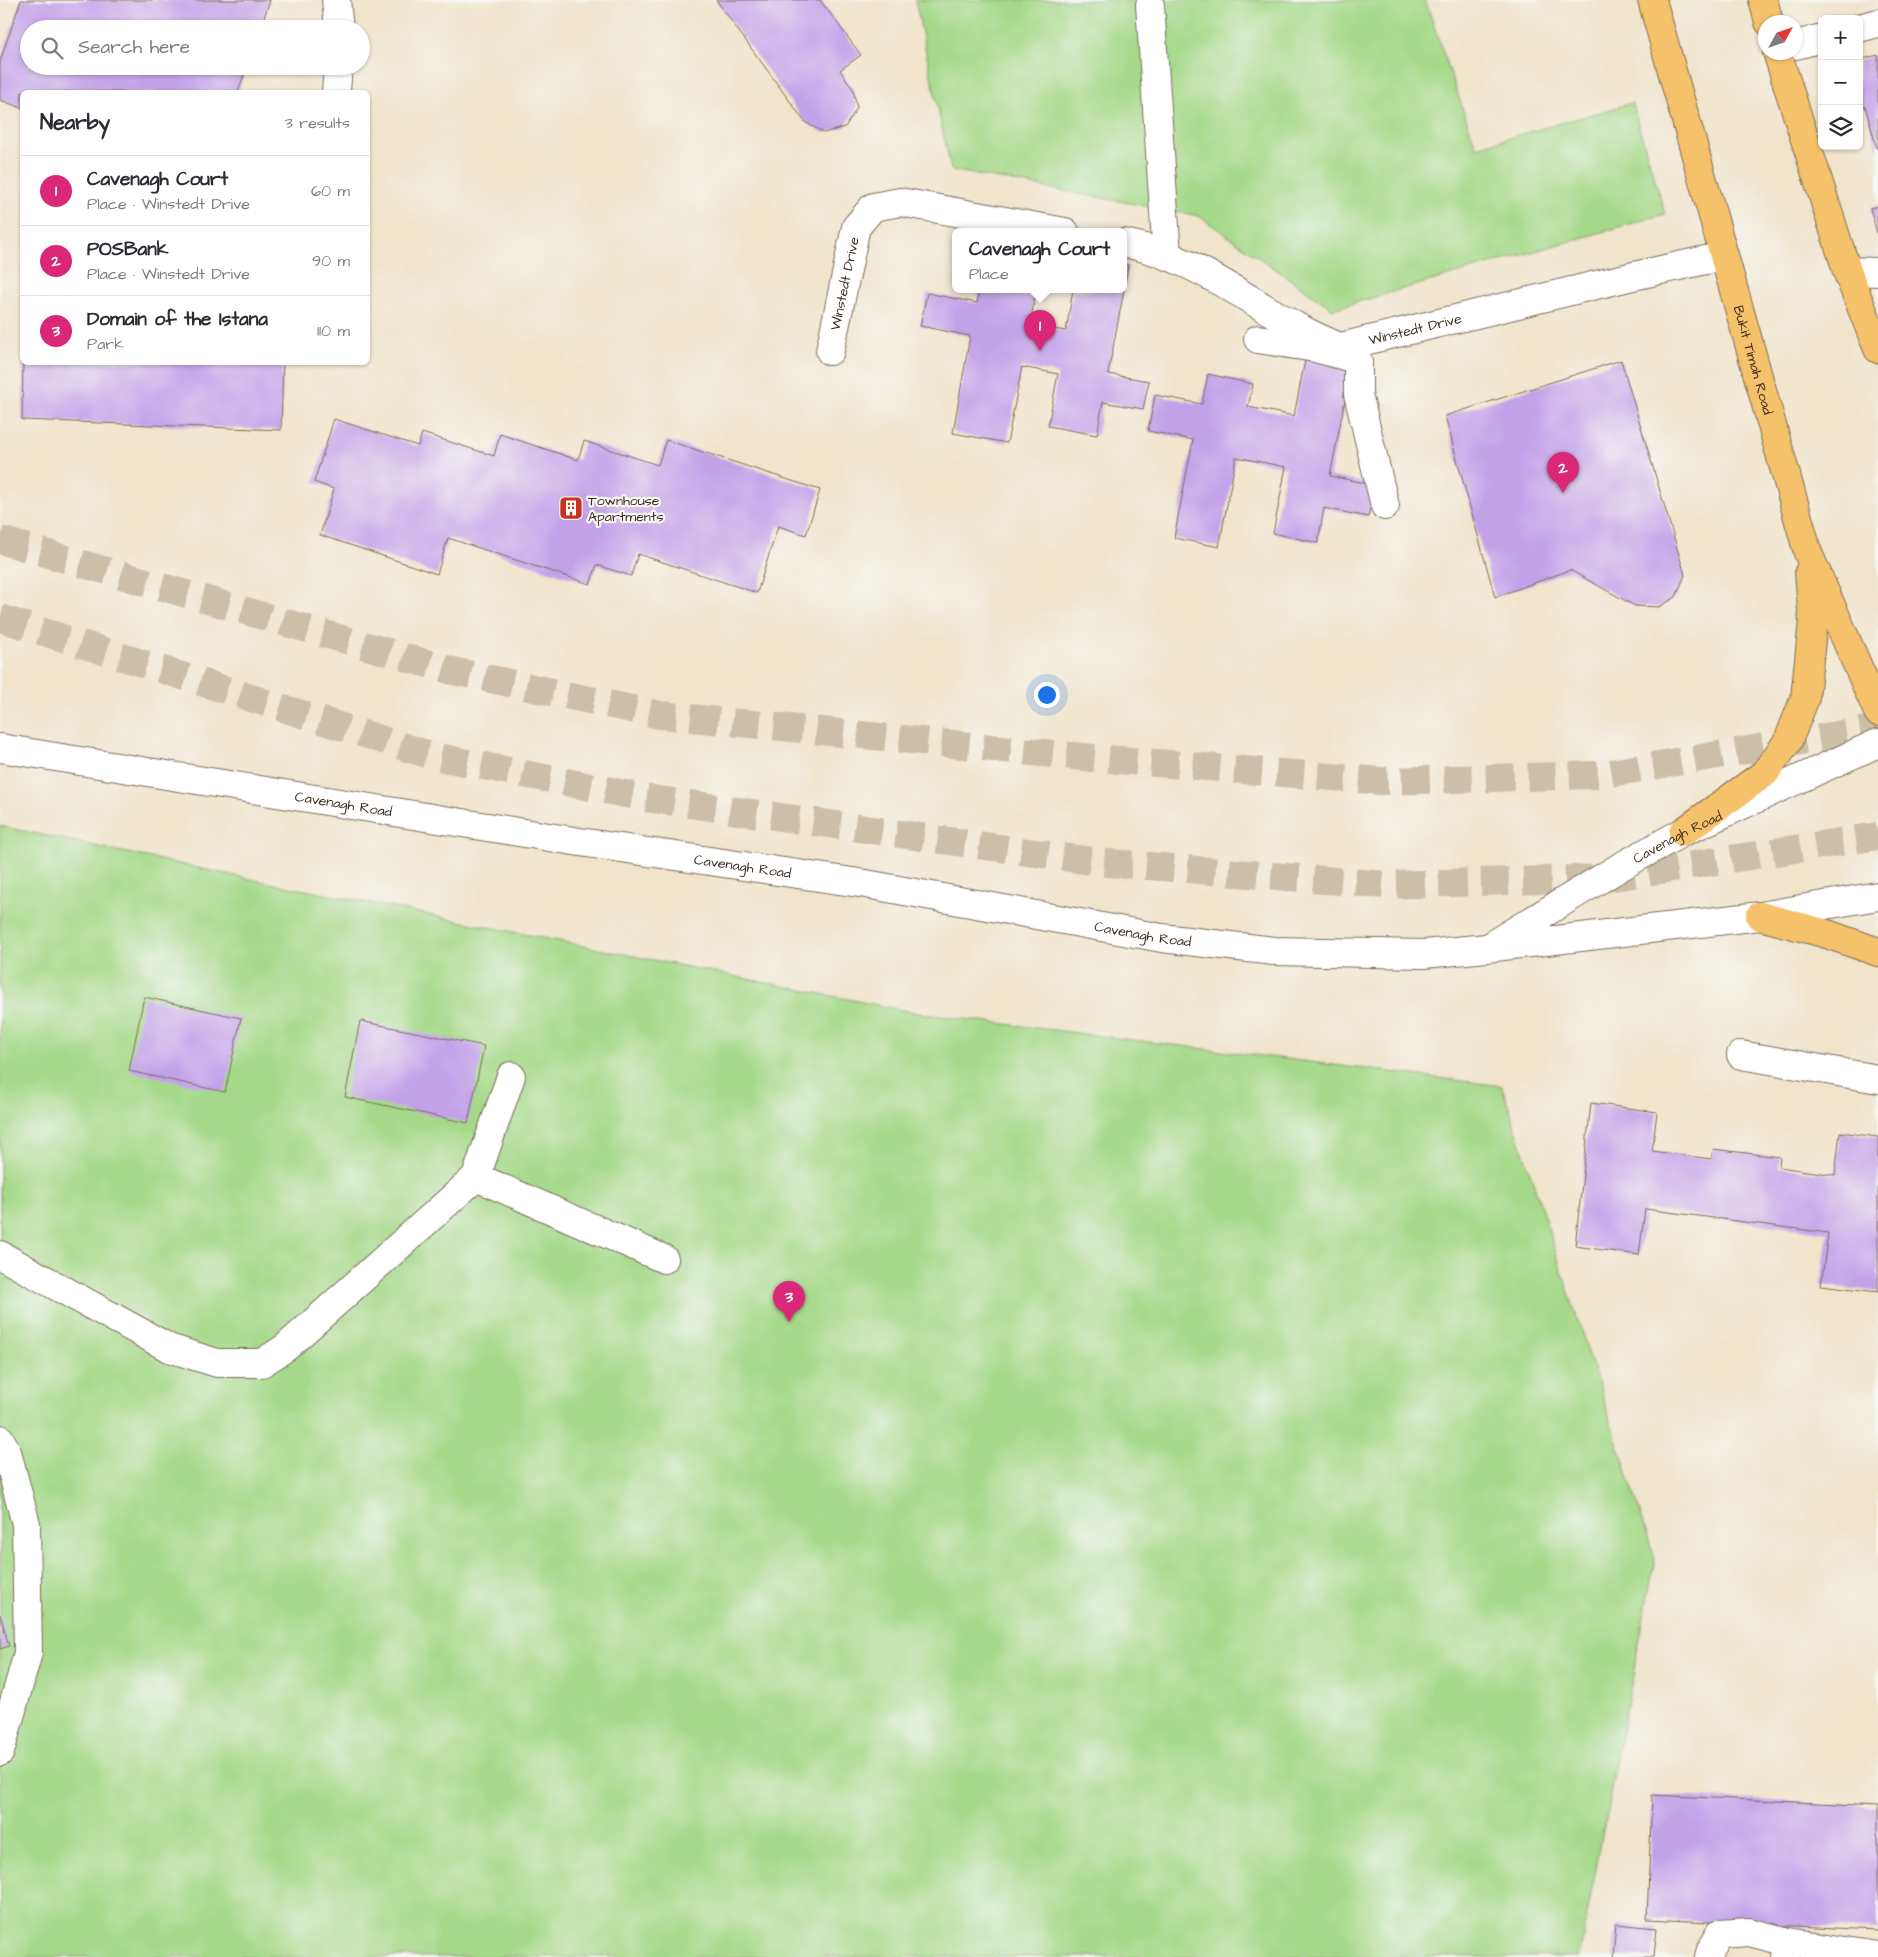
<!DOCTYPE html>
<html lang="en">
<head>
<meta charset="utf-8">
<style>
	:root { --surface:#fff; --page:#f2f2f3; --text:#2b2b33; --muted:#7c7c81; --line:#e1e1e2; --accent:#db2777 }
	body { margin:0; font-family:"Architects Daughter",sans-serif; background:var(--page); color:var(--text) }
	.controls { position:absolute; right:15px; top:15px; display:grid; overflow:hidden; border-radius:8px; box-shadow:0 1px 4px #0004 }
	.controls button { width:45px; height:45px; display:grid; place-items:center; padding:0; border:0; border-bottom:1px solid var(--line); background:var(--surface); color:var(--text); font:25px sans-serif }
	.compass { position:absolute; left:1758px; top:15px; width:45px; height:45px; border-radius:50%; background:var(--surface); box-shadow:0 1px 4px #0004; rotate:50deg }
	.you { position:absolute; left:1046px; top:694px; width:18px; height:18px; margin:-12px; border:4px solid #fff; border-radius:50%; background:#1a73e8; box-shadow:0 0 0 8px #1a73e833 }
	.badge { display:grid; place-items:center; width:32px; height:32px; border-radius:50%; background:var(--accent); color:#fff; font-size:16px; font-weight:700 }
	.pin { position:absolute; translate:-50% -41px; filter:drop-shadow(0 1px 2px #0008) }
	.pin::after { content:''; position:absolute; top:26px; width:18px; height:15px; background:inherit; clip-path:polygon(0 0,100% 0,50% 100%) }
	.popup { position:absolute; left:952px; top:228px; width:175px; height:65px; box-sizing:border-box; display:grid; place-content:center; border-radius:8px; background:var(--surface); filter:drop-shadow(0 1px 4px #0005); font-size:16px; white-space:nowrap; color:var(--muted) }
	.popup b { font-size:19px; color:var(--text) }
	.popup::after { content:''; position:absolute; left:50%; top:100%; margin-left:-10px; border:10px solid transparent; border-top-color:var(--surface) }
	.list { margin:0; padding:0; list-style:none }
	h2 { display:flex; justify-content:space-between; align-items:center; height:65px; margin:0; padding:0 20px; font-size:21px }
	h2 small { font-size:16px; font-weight:400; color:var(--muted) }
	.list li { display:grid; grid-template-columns:32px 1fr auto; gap:15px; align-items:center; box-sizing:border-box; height:70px; padding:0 20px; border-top:1px solid var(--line) }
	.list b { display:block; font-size:19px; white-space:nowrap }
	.list p { margin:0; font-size:16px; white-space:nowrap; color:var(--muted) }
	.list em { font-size:16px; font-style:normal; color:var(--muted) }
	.icon { flex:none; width:28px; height:28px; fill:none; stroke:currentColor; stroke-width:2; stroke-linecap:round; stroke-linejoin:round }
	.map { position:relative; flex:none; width:1878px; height:1957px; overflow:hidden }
	.search { position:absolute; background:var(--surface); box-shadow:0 1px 4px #0004; left:20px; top:20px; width:350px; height:55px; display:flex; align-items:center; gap:12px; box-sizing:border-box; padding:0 18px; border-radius:28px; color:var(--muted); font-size:19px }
	.panel { position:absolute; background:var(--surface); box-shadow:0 1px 4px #0004; left:20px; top:90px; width:350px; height:275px; border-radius:8px }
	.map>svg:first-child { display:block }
	.green { fill:#a5d989; stroke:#708254 }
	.building { fill:#c3a1e9 }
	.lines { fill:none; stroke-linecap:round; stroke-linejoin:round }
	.highway-tunnel { stroke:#ccbfa8; stroke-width:28; stroke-dasharray:28 14; stroke-linecap:butt }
	.minor-casing { stroke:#7a6b5a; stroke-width:30 }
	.highway-casing { stroke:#7a6b5a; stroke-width:30 }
	.minor { stroke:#fff; stroke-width:28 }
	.highway { stroke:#f5c16b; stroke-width:28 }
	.labels { text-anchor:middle; stroke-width:4.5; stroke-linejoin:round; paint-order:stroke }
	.street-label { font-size:14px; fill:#3b2a1e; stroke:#f6f6f2 }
	.poi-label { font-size:14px; fill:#3b2a1e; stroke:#f6f6f2; text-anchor:start }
</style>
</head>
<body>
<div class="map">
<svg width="1878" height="1957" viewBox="0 0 1878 1957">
	<rect width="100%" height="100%" fill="#f6f6f2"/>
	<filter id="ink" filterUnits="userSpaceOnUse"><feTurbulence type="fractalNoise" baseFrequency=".02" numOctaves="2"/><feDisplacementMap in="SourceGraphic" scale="10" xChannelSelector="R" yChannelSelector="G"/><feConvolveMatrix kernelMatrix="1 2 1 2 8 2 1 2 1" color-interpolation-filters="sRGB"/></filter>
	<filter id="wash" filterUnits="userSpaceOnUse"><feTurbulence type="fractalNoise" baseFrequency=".0096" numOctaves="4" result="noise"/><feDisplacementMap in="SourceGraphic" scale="20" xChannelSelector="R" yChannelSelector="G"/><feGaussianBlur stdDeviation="1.12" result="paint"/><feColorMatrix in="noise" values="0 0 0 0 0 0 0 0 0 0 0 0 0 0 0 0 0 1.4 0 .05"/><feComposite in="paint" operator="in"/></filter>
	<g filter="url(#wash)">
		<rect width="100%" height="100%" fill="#f0e4ca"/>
		<g class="green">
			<path d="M915 0H1425L1476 147 1632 103 1665 214 1333 309 1199 216 951 170Z"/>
			<path d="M0 826 255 880 917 1013 1502 1086 1655 1559 1579 1957H0Z"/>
		</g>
		<g id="blocks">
			<g class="building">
				<path d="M21 0H270L260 29H29V66H247L238 92H22V108L0 100V61Z"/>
				<path d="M716 0H820L861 55 840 70 853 89 857 108 845 127 824 133 805 122Z"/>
				<path d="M1878 55V149H1877L1865 106 1859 108V60Z"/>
				<path d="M1878 206V233H1877L1870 208Z"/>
				<path d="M1124 265H1128L1125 285H1124Z"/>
				<path d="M979 290H1036L1030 325 1066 331 1073 290H1124L1108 374 1149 381 1143 409 1103 402 1097 435 1048 426 1058 374 1022 367 1007 443 953 433 970 336 920 326 927 293 977 303Z"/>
				<path d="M1306 355 1352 364 1330 476 1375 485 1368 517 1324 508 1318 543 1273 533 1286 467 1236 457 1219 547 1174 538 1193 440 1148 431 1155 395 1202 404 1208 374 1253 384 1248 407 1294 416Z"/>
				<path d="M1621 360 1685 575 1676 597 1659 607 1635 606 1570 570 1495 597 1445 416Z"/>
				<path d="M23 362H283L281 430 22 420Z"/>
				<path d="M334 419 418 446 422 433 494 456 500 434 578 460 584 441 658 465 666 440 820 490 806 535 778 526 757 593 638 554 631 576 597 565 590 584 448 538 437 574 320 535 334 489 314 482Z"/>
				<path d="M144 997 241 1018 225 1092 129 1071Z"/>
				<path d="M360 1021 484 1046 468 1123 345 1097Z"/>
				<path d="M1591 1103 1657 1112 1652 1151 1711 1159 1713 1149 1780 1157 1779 1167 1835 1175 1840 1132 1878 1137V1292L1821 1285 1828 1233 1645 1209 1639 1255 1575 1246Z"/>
				<path d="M0 1614 9 1646 0 1649Z"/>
				<path d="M1652 1795 1878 1806V1930L1647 1919Z"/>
				<path d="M1616 1924 1656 1928 1653 1957H1613Z"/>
			</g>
		</g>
	</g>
	<g filter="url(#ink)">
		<use href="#blocks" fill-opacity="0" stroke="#7a6b5a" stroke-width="1"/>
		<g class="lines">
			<g class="highway-tunnel">
				<path d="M0 540 453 671 660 715 1093 758 1382 781 1599 775 1878 728"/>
				<path d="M0 618 433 756 646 798 1098 862 1386 885 1608 878 1878 836"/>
			</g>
			<g class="minor-casing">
				<g id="minor">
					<path d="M336 0 339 29"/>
					<path d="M1150 5 1167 256"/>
					<path d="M1859 28 1878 23"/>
					<path d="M1796 45 1822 38"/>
					<path d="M336 92 338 66"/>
					<path id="s1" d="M1124 243C1205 258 1265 318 1340 347L1629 277 1724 256"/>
					<path d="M1847 271 1878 272"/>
					<path d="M1258 339 1315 348 1356 359 1358 361V394L1385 506"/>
					<path id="s2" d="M830 351 856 227 873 207 900 202 1065 232"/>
					<path id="s3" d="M0 748 580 842 866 884 1162 938 1274 951 1424 954 1487 948 1760 916 1878 896"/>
					<path id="s4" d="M1495 943 1620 867 1683 832 1878 743"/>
					<path d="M1741 1055 1878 1079"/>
					<path d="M476 1177 664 1259"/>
					<path d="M0 1255 169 1348 217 1363H262L285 1348 476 1177 511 1076"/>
					<path d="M0 1439 7 1452 26 1524 28 1653 0 1752"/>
					<path d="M1709 1957 1711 1949 1720 1934 1749 1932 1788 1942"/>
					<path d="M1786 1957 1788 1942 1878 1956"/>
				</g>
			</g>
			<g class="highway-casing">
				<g id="highway">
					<path id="s5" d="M1652 0 1808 553 1878 712"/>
					<path d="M1763 0 1769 22"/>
					<path d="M1777 52 1847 271 1878 349"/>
					<path d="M1683 832 1765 773 1788 741 1805 698 1813 621 1809 572"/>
					<path d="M1760 916 1827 934 1878 952"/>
				</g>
			</g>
			<use href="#minor" class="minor"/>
			<use href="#highway" class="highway"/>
		</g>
	</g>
	<defs>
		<g id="building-square" transform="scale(1.25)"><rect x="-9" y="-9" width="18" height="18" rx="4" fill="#c8321e" stroke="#f6f6f2"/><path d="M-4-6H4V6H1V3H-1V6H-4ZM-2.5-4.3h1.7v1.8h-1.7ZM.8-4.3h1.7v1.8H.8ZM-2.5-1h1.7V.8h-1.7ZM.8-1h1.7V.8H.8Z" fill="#fff"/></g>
	</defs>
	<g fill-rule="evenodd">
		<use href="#building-square" x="571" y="508"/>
	</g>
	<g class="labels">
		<g class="street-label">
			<text dy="5" stroke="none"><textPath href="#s2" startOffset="69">Winstedt Drive</textPath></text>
			<text dy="5" stroke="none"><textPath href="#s1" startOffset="318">Winstedt Drive</textPath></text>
			<text dy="5" stroke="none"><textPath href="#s5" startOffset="374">Bukit Timah Road</textPath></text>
			<text dy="5" stroke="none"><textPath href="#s3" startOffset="348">Cavenagh Road</textPath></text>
			<text dy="5" stroke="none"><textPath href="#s4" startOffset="211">Cavenagh Road</textPath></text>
			<text dy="5" stroke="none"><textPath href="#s3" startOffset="752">Cavenagh Road</textPath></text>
			<text dy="5" stroke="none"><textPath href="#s3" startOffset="1158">Cavenagh Road</textPath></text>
		</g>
		<g class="poi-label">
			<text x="588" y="505">Townhouse<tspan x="588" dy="16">Apartments</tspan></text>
		</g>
	</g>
</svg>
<div class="controls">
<button>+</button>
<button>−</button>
<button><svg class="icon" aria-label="layers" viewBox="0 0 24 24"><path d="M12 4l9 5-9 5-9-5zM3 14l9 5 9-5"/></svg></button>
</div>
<svg class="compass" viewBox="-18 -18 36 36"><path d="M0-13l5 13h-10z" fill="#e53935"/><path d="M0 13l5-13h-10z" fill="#7c7c81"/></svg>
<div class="you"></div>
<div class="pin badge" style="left:1040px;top:351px">1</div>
<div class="popup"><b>Cavenagh Court</b>Place</div>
<div class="pin badge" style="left:1563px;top:493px">2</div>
<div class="pin badge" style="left:789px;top:1322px">3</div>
<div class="search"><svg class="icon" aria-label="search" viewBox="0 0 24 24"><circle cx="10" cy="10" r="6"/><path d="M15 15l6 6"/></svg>Search here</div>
<section class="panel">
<h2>Nearby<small>3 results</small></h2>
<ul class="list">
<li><span class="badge">1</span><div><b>Cavenagh Court</b><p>Place · Winstedt Drive</p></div><em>60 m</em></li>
<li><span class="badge">2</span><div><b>POSBank</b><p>Place · Winstedt Drive</p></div><em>90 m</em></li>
<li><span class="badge">3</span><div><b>Domain of the Istana</b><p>Park</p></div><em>110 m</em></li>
</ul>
</section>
</div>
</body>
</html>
